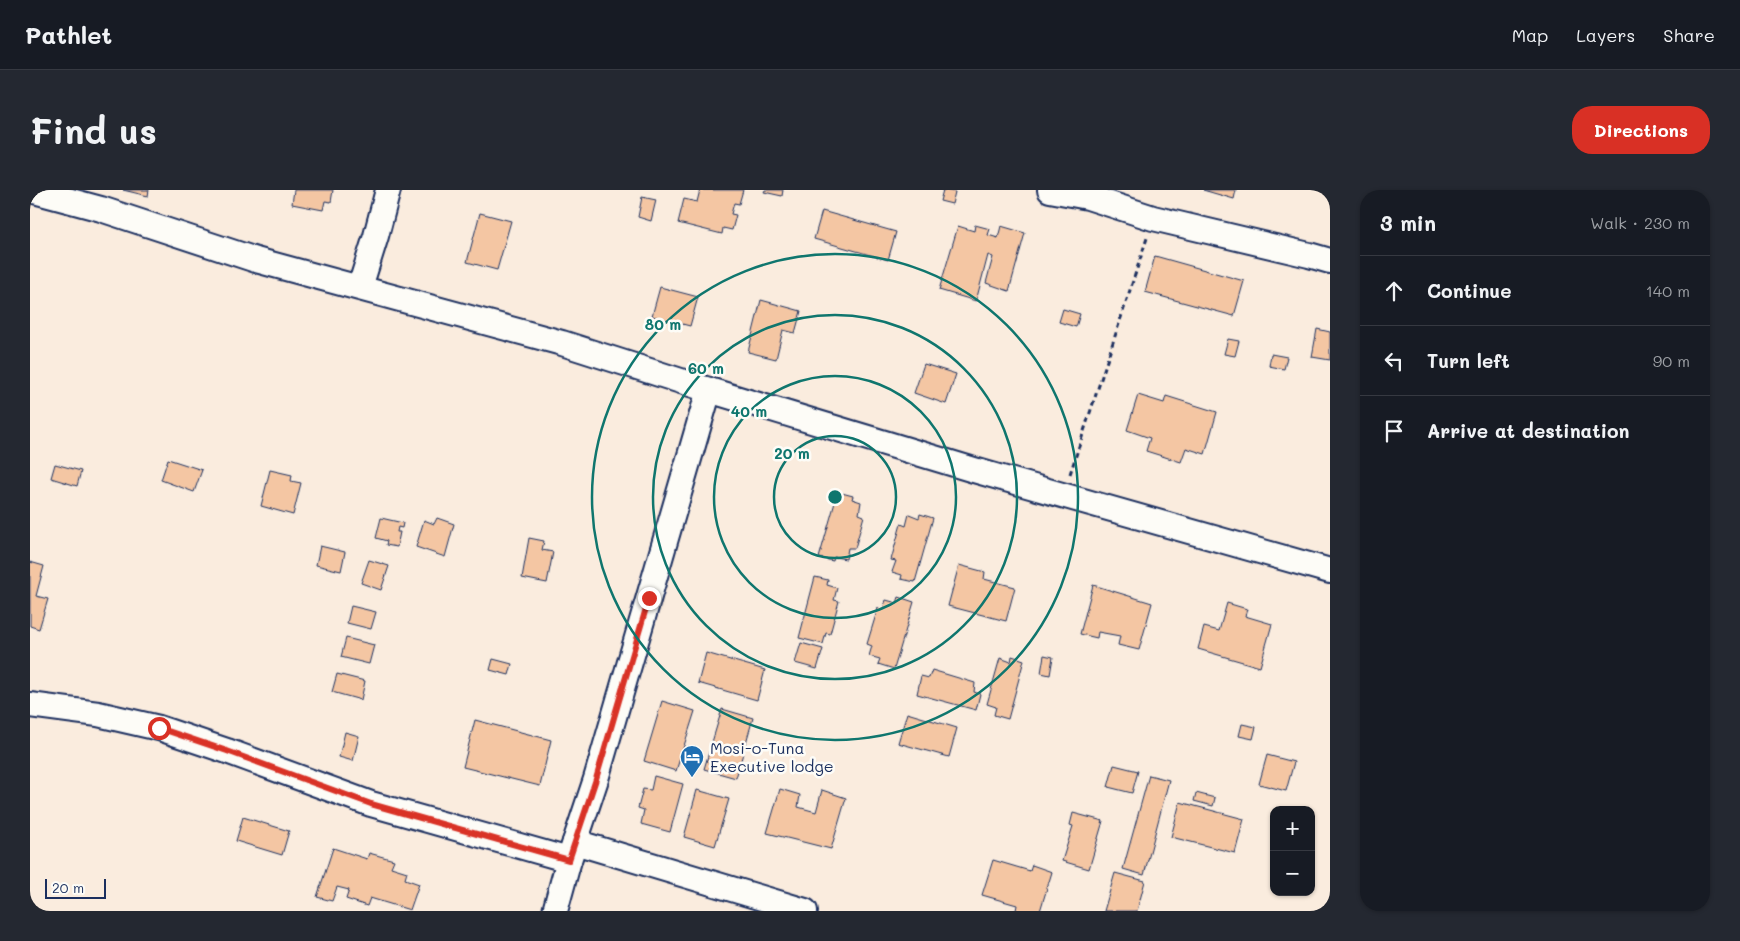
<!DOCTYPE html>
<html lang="en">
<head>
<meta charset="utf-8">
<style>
	:root { --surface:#171b24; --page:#242831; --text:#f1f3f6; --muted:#9ea1a6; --line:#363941; --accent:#d93025 }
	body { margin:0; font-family:Mali,sans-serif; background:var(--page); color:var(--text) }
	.controls { position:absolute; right:15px; bottom:15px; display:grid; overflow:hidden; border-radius:10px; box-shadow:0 1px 4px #0004 }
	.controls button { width:45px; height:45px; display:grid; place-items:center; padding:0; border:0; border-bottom:1px solid var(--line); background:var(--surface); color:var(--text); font:25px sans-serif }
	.scale { position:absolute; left:15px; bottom:12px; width:61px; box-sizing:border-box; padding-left:5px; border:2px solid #1b2f5e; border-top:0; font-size:14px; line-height:18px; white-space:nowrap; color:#1b2f5e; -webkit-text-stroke:4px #fdfcf7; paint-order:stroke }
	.stop { position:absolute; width:15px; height:15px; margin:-11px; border:4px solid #d93025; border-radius:50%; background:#fff }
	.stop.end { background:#d93025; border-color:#fff; box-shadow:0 1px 5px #0008 }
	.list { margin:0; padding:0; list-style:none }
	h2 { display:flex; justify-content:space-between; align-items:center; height:65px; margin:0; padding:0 20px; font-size:21px }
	h2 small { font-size:16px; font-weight:400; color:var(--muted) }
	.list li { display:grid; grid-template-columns:32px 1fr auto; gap:15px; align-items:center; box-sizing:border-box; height:70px; padding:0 20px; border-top:1px solid var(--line) }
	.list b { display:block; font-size:19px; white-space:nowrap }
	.list em { font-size:16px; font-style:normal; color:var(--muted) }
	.icon { flex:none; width:28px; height:28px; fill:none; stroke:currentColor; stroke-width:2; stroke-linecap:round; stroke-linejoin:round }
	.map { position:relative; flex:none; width:1300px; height:721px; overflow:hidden; border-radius:20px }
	header { display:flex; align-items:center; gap:30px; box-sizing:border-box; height:70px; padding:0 25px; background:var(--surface); border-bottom:1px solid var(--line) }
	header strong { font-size:24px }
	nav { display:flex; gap:28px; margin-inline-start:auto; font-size:18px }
	.intro { display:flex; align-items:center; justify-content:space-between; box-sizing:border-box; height:120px; padding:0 30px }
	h1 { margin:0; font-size:35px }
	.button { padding:12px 22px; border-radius:20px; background:var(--accent); color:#fff; font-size:18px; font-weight:700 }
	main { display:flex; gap:30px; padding:0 30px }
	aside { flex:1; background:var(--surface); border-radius:20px; box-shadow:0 1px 4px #0004 }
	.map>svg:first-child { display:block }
	.building { fill:#f4c6a3; stroke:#1b2f5e }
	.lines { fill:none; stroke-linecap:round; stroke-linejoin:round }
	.street-casing { stroke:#1b2f5e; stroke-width:28 }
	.path { stroke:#1b2f5e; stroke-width:3; stroke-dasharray:5 4; stroke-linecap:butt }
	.street { stroke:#fdfcf7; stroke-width:24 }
	.route { stroke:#d93025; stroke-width:6 }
	.ring { fill:none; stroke:#0f766e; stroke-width:2.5 }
	.labels { text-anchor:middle; stroke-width:5; stroke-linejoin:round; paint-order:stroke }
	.poi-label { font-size:16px; fill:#1b2f5e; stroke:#fdfcf7; text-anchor:start }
	.centre { fill:#0f766e; stroke:#fdfcf7; stroke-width:2.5 }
	.ring-label { font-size:15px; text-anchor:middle; font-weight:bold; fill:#0f766e; stroke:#fdfcf7; stroke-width:5; stroke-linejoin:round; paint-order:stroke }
</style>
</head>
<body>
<header>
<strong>Pathlet</strong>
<nav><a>Map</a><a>Layers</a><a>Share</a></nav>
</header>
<div class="intro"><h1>Find us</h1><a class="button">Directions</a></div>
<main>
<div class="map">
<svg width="1300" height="721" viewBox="0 0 1300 721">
	<rect width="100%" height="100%" fill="#faecde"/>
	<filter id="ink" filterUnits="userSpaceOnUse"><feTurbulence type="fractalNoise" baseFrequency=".02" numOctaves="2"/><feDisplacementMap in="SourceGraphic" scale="10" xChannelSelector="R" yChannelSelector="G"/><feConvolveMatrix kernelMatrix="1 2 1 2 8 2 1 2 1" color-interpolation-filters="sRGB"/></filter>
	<g filter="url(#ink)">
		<g class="building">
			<path d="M93 0H119L118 6Z"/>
			<path d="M264 0H303L301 12 295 11 293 20 262 14Z"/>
			<path d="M670 0H713L709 14 704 13 701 24 706 25 702 40 693 38 692 44 648 33 654 9 667 12Z"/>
			<path d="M735 0H753L752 6 734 2Z"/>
			<path d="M913 0 925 2 922 14 910 11Z"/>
			<path d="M1173 0H1206L1204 9Z"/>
			<path d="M612 7 626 10 621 31 608 27Z"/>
			<path d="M792 21 866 42 858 70 784 49Z"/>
			<path d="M450 23 481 31 467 80 437 72Z"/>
			<path d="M945 35 960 39 958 45 968 48 971 36 995 43 979 101 956 93 963 67 958 65 946 111 909 100 928 36 944 41Z"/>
			<path d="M1125 66 1214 91 1204 126 1115 102Z"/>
			<path d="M630 97 668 107 660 136 622 126Z"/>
			<path d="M731 110 771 121 765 143 753 140 746 169 718 162Z"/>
			<path d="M1033 119 1050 124 1046 137 1029 132Z"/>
			<path d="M1287 139 1300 142V170L1282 167Z"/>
			<path d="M1198 149 1209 151 1205 166 1194 164Z"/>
			<path d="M1241 164 1257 167 1254 179 1239 176Z"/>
			<path d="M894 174 926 184 916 214 884 203Z"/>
			<path d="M1108 205 1134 213 1136 206 1187 222 1175 264 1156 258 1151 272 1116 261 1120 248 1097 240Z"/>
			<path d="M138 269 172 280 164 302 131 290Z"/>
			<path d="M25 274 51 281 47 296 21 288Z"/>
			<path d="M240 280 262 285 261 291 271 293 263 325 231 316Z"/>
			<path d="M808 302 823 306 822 309 831 312 829 324 834 326 825 358H818L816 369 804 367 803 371 789 368Z"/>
			<path d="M879 324 889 328 890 324 903 328 885 392 871 389 872 385 862 382 866 371 861 370 871 334 876 336Z"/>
			<path d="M351 328 373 333 372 338 368 337 367 342H370L367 357 356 355 357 351 346 348Z"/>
			<path d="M407 328 424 334 415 367 386 357 394 330 404 334Z"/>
			<path d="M499 348 514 351 512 360 523 362 517 393 492 388Z"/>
			<path d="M290 356 315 362 311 381 286 375Z"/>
			<path d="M339 370 359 376 351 400 331 393Z"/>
			<path d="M0 372 14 376 6 406 18 409 9 439 0 436Z"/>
			<path d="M929 375 955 382 954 389 985 397 976 431 918 416Z"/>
			<path d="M785 387 798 390 797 395 807 398 804 410 809 411 800 444 796 443 793 454 769 448Z"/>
			<path d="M1063 395 1122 413 1109 460 1088 455 1090 446 1068 442 1067 448 1050 444Z"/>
			<path d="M869 407 884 412 864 479 848 474 850 469 839 466 842 456 837 454 848 418 853 419 856 410 867 413Z"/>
			<path d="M1197 413 1217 419 1215 426 1242 434 1230 477 1168 459 1174 437 1189 441Z"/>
			<path d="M321 416 346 422 341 439 317 433Z"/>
			<path d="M316 448 344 455 339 474 311 467Z"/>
			<path d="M771 453 793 459 787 479 765 473Z"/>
			<path d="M676 463 735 480 727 510 668 493Z"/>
			<path d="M1014 465 1023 467 1020 485 1011 483Z"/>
			<path d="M982 466 994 470 978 529 964 525 966 517 957 514 970 468 981 472Z"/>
			<path d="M463 469 482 474 479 485 460 480Z"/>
			<path d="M902 480 945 493 944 502 950 504 946 520 887 504 891 486 899 488Z"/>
			<path d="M307 484 335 491 331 510 302 502Z"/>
			<path d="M632 511 665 521 646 581 614 571Z"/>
			<path d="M692 519 723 528 706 588 674 579Z"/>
			<path d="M877 523 927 538 919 567 868 553Z"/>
			<path d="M445 530 521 550 510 596 433 577Z"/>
			<path d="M1212 534 1226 537 1223 549 1209 546Z"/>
			<path d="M315 542 329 546 323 571 309 567Z"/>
			<path d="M1237 565 1264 572 1256 601 1229 594Z"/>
			<path d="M1084 575 1108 581 1102 603 1078 597Z"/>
			<path d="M1119 585 1139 590 1114 685 1093 679Z"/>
			<path d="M624 586 653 594 640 642 611 634 614 620 608 618 613 599 621 600Z"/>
			<path d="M750 599 770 605 768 617 786 622 792 600 816 608 801 659 737 643Z"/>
			<path d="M667 600 699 609 685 656 654 647Z"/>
			<path d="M1166 603 1185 608 1183 616 1164 611Z"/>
			<path d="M1150 612 1214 629 1205 663 1141 647Z"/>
			<path d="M1043 623 1073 631 1059 679 1032 671 1043 636 1040 635Z"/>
			<path d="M213 627 259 641 252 665 206 651Z"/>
			<path d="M303 658 337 669 339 663 364 670 361 677 377 682 375 689 389 694 380 720 340 708 337 716 316 709 319 700 307 697 302 711 287 707Z"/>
			<path d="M963 670 1000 681 1002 675 1022 682 1010 721H989L986 720 987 715 952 705Z"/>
			<path d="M1085 683 1115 691 1107 721H1074Z"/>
		</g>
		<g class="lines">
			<g class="street-casing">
				<g id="street">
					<path d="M0 0 71 19 226 70 532 153 679 200 566 589 539 670 525 721"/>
					<path d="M1020 0 1058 7 1123 28 1279 65 1300 71"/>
					<path d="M330 97 346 46 358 0"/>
					<path d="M679 200 944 280 1300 381"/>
					<path d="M0 515 68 524 129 538 197 561 341 614 539 670"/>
					<path d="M545 652 775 721"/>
				</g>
			</g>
			<path class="path" d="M1040 284 1117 48"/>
			<use href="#street" class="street"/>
		</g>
	</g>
	<g class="lines" filter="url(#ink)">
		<path class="route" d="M129 538 197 561 341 614 539 670 566 589 619 408"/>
	</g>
	<g class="ring">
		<circle cx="805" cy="307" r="61"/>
		<circle cx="805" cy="307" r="121"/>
		<circle cx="805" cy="307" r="182"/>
		<circle cx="805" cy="307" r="243"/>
	</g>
	<defs>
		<g id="hotel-pin" transform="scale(1.25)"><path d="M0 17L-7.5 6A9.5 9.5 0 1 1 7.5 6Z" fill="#1f6fb2" stroke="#fdfcf7"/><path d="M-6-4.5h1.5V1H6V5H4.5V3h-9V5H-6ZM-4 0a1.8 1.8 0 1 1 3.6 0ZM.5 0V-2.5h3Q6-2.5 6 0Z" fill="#fff"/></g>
	</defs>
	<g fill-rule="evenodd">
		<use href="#hotel-pin" x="662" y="567"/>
	</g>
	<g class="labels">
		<g class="poi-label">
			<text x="680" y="564">Mosi-o-Tuna<tspan x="680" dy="18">Executive lodge</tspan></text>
		</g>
	</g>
	<circle cx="805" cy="307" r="8" class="centre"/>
	<g class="ring-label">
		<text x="633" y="140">80 m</text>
		<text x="676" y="184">60 m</text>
		<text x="719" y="227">40 m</text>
		<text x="762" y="269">20 m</text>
	</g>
</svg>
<div class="controls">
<button>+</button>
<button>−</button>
</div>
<div class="scale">20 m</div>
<div class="stop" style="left:129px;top:538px"></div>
<div class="stop end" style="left:619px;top:408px"></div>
</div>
<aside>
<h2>3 min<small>Walk · 230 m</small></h2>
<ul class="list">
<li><svg class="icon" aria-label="ahead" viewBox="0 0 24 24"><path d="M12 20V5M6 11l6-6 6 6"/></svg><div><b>Continue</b></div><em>140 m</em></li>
<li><svg class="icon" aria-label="left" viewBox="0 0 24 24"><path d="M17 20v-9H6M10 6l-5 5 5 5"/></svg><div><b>Turn left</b></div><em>90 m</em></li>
<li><svg class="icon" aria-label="arrive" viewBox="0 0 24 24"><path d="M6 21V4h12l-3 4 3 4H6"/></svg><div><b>Arrive at destination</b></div></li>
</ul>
</aside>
</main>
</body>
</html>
